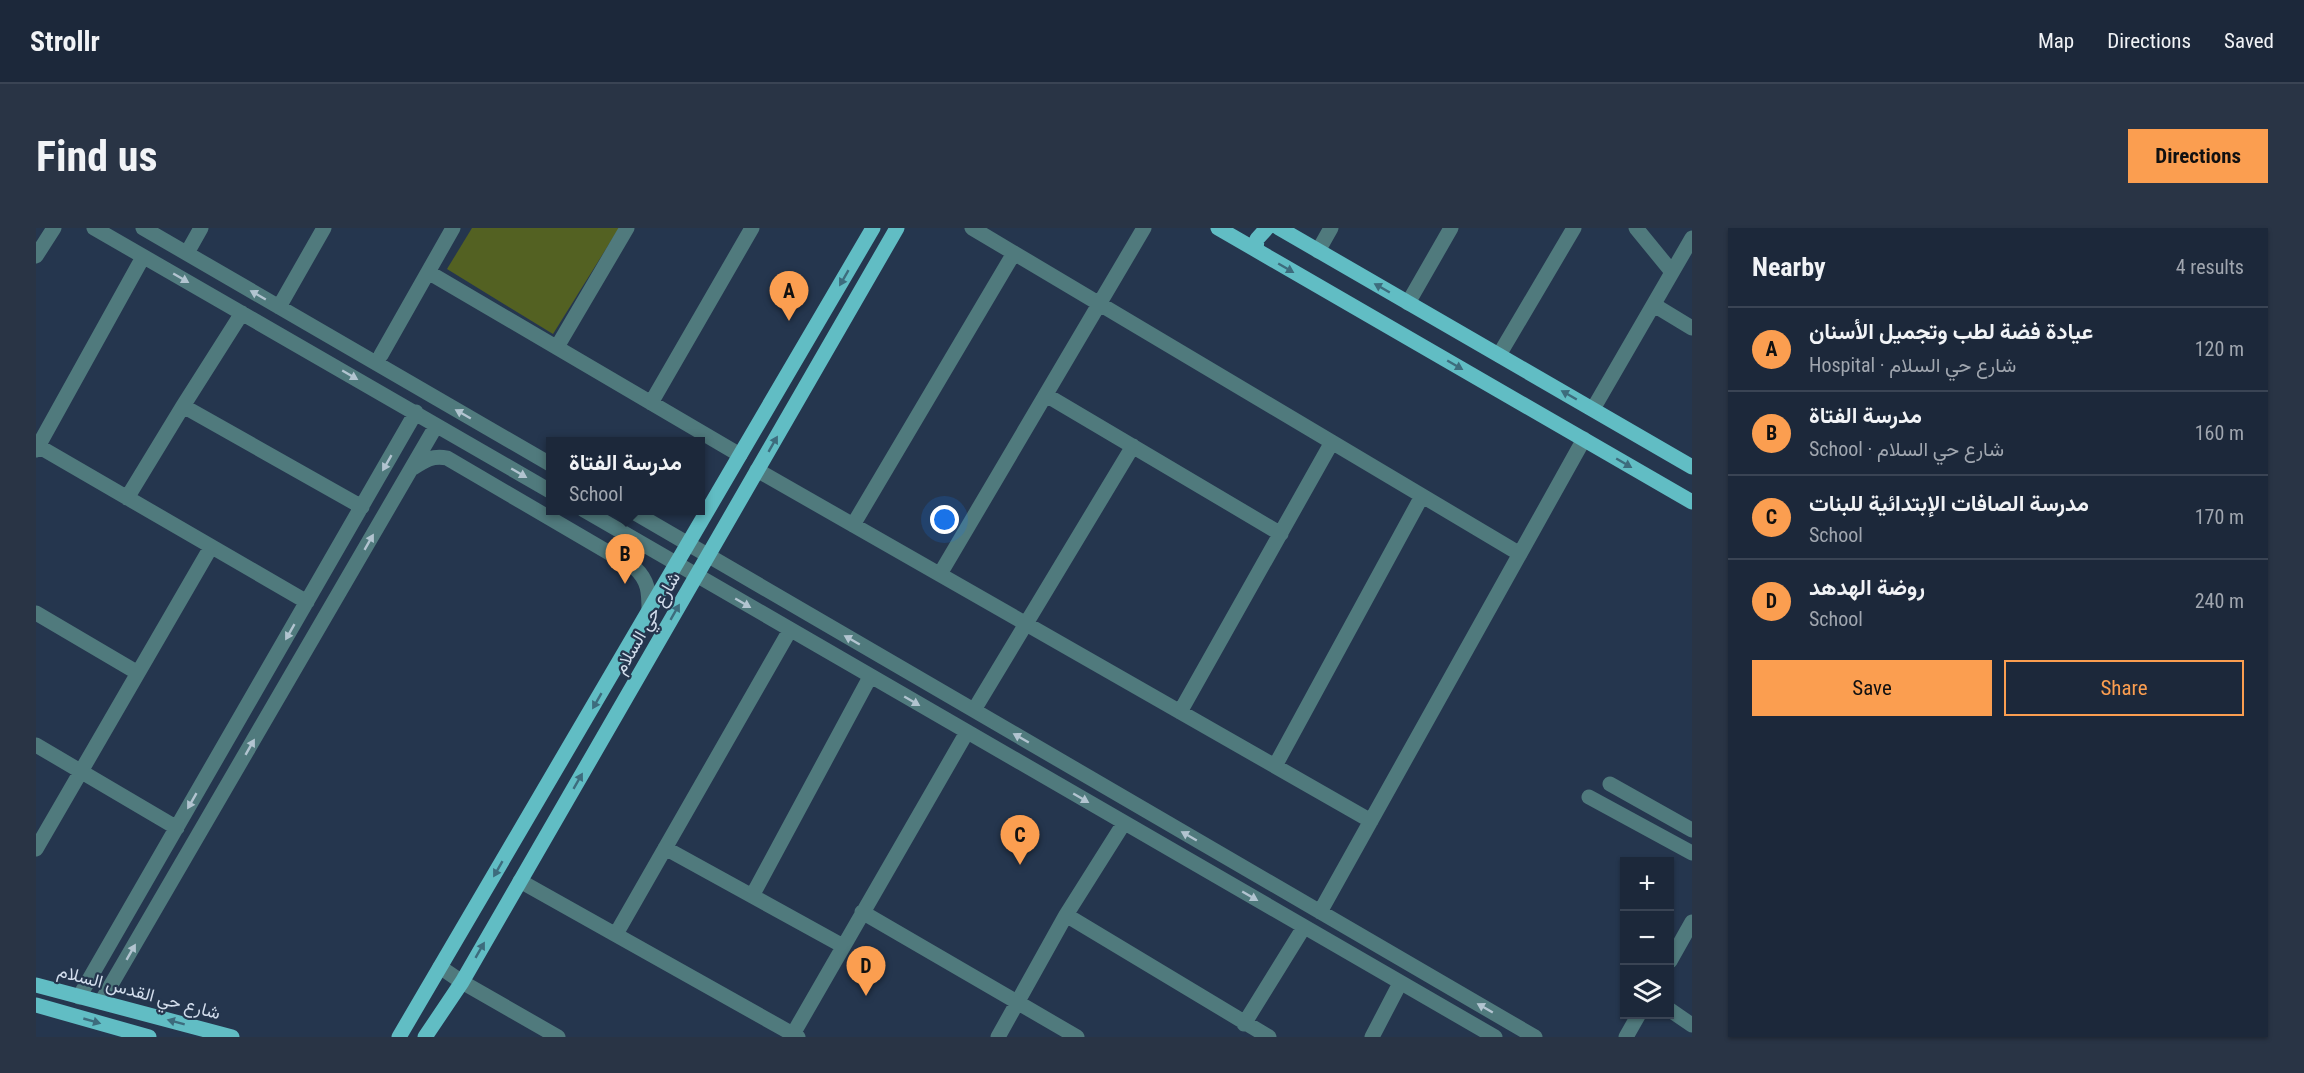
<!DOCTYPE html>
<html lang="en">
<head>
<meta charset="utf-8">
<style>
  body { margin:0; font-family:"Roboto Condensed",Vazirmatn,sans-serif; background:#293445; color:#f1f3f6 }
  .controls { position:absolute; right:18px; bottom:18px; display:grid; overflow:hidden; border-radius:0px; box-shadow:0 2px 4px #0004 }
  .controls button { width:54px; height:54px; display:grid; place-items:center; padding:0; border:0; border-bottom:2px solid #3a4454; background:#1c283a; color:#f1f3f6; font:30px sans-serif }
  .you { position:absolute; left:909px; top:292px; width:21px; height:21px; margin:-15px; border:4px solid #fff; border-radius:50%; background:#1a73e8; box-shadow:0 0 0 9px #1a73e833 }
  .badge { display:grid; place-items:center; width:39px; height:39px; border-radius:50%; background:#fb9e50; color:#111; font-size:20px; font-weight:700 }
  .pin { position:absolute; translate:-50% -50px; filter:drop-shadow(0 2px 3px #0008) }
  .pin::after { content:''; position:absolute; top:32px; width:21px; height:18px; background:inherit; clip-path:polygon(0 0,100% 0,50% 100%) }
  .popup { position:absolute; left:510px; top:209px; width:159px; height:78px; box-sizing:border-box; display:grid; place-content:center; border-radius:0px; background:#1c283a; filter:drop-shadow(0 2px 4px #0005); font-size:20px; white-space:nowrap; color:#a0a6af }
  .popup b { font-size:22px; color:#f1f3f6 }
  .popup::after { content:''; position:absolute; left:50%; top:100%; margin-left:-12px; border:12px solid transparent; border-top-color:#1c283a }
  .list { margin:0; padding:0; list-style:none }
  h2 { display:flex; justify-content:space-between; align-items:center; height:78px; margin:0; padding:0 24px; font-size:26px }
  h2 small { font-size:20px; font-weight:400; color:#a0a6af }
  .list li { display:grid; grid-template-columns:39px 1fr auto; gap:18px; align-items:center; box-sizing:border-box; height:84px; padding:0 24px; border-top:2px solid #3a4454 }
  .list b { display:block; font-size:22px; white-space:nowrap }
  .list p { margin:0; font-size:20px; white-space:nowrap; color:#a0a6af }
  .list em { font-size:20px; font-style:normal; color:#a0a6af }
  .actions { display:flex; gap:12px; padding:18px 24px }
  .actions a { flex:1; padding:14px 0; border:2px solid #fb9e50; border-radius:0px; text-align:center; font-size:21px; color:#fb9e50 }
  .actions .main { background:#fb9e50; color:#111 }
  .icon { flex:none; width:33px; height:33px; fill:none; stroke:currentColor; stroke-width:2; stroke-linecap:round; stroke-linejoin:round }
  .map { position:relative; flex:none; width:1656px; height:809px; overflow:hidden; border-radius:0px }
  header { display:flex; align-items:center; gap:36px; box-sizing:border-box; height:84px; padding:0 30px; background:#1c283a; border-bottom:2px solid #3a4454 }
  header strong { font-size:28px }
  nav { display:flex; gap:33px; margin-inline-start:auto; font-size:21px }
  .intro { display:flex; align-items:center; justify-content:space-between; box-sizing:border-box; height:144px; padding:0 36px }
  h1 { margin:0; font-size:42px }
  .button { padding:15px 27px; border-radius:0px; background:#fb9e50; color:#111; font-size:21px; font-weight:700 }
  main { display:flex; gap:36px; padding:0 36px }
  aside { flex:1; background:#1c283a; border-radius:0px; box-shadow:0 2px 4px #0004 }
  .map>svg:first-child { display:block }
  .green { fill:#536122 }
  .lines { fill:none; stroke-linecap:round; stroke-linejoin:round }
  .minor { stroke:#507a7d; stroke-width:15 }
  .major { stroke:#61bdc4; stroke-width:15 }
  .oneway { fill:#3d6c7d }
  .oneway2 { fill:#b2c4d0 }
  .labels { text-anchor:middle; stroke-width:4.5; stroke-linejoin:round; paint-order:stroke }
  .street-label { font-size:18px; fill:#d2ddec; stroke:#25364e }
</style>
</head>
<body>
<header>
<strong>Strollr</strong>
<nav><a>Map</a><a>Directions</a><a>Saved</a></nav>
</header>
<div class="intro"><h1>Find us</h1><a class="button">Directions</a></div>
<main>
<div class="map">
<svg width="1656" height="809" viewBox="0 0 1656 809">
  <rect width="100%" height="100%" fill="#25364e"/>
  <!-- green -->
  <path class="green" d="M436,0h147l-66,106 -106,-65z"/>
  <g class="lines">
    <!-- minor -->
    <path class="minor" d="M58,0l456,263
      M107,0l407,236
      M936,0l548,326
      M1600,0l36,44
      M1282,23l13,-23
      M151,25l14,-25
      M0,28l18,-28
      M392,44l312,183
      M1372,75l43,-75
      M1618,77l38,23
      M243,79l45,-79
      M521,119l70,-119
      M345,127l72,-127
      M1463,127l75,-127
      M1010,167l235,139
      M615,175l101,-175
      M147,178l179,101
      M1557,181l99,-171
      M2,218l269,156
      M0,222l107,-193
      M377,240c12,-8 20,-13 34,-10l188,110c14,13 14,25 14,43
      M721,242l614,351
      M91,270l56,-92 59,-93
      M548,282l911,527
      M594,282l905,527
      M817,297l161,-272
      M904,346l204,-346
      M0,385l102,60
      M938,482l159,-264
      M1144,484l152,-270
      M0,517l141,83
      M1239,538l147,-270
      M1574,556l82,46
      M1553,569l103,56
      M629,620l178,98
      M0,621l175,-302
      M484,653l278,156
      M716,668l118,-219
      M826,684l215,125
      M1284,684l264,-473
      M1030,687l203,122
      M580,706l174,-304
      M1634,733l22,-39
      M404,739l22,15 96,55
      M43,769l337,-585
      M65,774l335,-576
      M1634,782l22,15
      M1208,796l60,-97
      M757,806l174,-302
      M962,809l68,-122 58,-92
      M1336,809l25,-48
      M1590,809l13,-23"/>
    <!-- major -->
    <path class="major" d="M1182,0l474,274
      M1243,0l413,239
      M1220,22l1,-11 10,-11
      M0,757l196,52
      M0,777l113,32
      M363,809l474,-809
      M389,809l37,-55 435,-754"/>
  </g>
  <!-- one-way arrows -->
  <defs><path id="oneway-solid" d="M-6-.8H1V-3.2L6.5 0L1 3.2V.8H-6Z" transform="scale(1.5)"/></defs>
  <g class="oneway">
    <use href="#oneway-solid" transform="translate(1250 40) rotate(30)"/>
    <use href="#oneway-solid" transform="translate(808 50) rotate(120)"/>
    <use href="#oneway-solid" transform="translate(1346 60) rotate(-150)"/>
    <use href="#oneway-solid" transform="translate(1419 137) rotate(30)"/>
    <use href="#oneway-solid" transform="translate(1533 167) rotate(-150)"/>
    <use href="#oneway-solid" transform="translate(737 216) rotate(-60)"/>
    <use href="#oneway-solid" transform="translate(1588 235) rotate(30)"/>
    <use href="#oneway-solid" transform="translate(639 384) rotate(-60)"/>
    <use href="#oneway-solid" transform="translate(561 473) rotate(120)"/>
    <use href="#oneway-solid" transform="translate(542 553) rotate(-60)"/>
    <use href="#oneway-solid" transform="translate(462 641) rotate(120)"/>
    <use href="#oneway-solid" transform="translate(444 722) rotate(-60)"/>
    <use href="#oneway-solid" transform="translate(56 793) rotate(16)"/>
    <use href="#oneway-solid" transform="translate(140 794) rotate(-165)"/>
  </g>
  <g class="oneway2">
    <use href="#oneway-solid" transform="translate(145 50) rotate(30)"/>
    <use href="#oneway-solid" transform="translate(222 67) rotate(-150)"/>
    <use href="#oneway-solid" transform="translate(314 147) rotate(30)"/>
    <use href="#oneway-solid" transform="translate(427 186) rotate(-150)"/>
    <use href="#oneway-solid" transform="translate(351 235) rotate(120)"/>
    <use href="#oneway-solid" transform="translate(483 245) rotate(30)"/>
    <use href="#oneway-solid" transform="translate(333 314) rotate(-60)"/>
    <use href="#oneway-solid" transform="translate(707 375) rotate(30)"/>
    <use href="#oneway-solid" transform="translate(254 404) rotate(120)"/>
    <use href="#oneway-solid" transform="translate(816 412) rotate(-150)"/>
    <use href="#oneway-solid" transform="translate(876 473) rotate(30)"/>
    <use href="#oneway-solid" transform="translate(985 510) rotate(-150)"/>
    <use href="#oneway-solid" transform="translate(214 519) rotate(-60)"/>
    <use href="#oneway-solid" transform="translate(1045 570) rotate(30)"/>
    <use href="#oneway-solid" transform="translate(156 573) rotate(120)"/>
    <use href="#oneway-solid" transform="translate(1153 608) rotate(-150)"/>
    <use href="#oneway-solid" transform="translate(1214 668) rotate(30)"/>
    <use href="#oneway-solid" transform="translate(95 724) rotate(-60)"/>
    <use href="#oneway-solid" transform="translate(1449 780) rotate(-150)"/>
  </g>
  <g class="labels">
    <!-- street labels -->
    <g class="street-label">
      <text transform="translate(611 395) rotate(-60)" y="6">شارع حي السلام</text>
      <text transform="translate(103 764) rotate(15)" y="6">شارع حي القدس السلام</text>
    </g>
  </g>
</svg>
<div class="controls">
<button>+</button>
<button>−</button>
<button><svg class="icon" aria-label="layers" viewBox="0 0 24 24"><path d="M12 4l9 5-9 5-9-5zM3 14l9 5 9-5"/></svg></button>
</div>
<div class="you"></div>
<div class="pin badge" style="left:753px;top:93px">A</div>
<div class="pin badge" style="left:589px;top:356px">B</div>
<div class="popup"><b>مدرسة الفتاة</b>School</div>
<div class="pin badge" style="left:984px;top:637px">C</div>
<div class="pin badge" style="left:830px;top:768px">D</div>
</div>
<aside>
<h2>Nearby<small>4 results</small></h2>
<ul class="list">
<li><span class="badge">A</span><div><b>عيادة فضة لطب وتجميل الأسنان</b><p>Hospital · شارع حي السلام</p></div><em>120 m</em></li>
<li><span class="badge">B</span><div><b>مدرسة الفتاة</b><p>School · شارع حي السلام</p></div><em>160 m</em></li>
<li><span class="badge">C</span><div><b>مدرسة الصافات الإبتدائية للبنات</b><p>School</p></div><em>170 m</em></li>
<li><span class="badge">D</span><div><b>روضة الهدهد</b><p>School</p></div><em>240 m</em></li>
</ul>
<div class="actions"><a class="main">Save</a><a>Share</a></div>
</aside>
</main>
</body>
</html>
